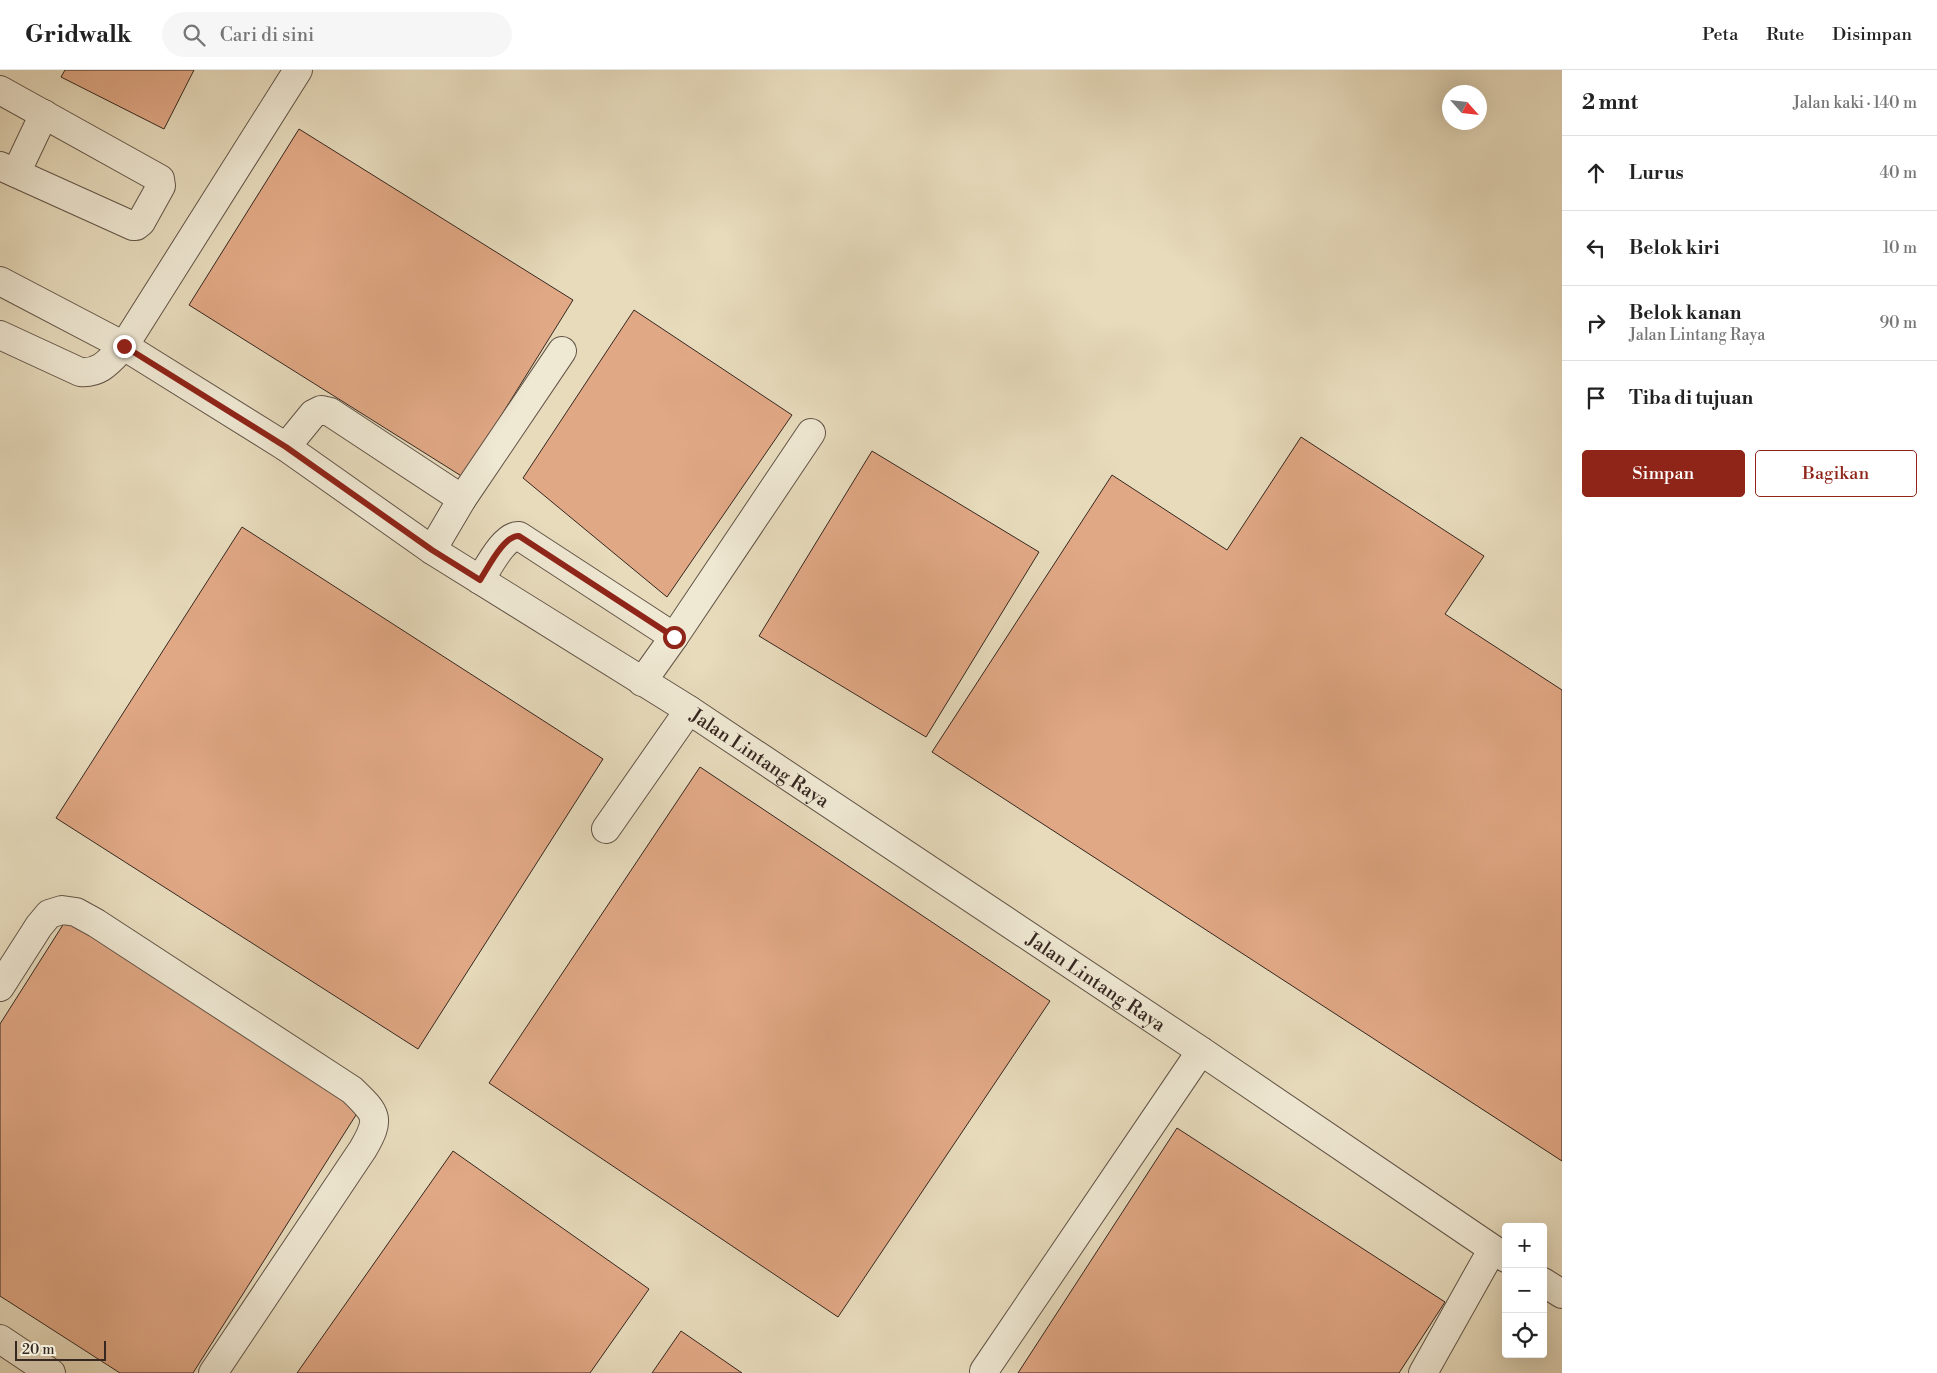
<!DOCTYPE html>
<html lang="id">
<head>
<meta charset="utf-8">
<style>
  body { margin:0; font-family:"Libre Bodoni",serif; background:#f6f6f6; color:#222 }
  .controls { position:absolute; right:15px; bottom:15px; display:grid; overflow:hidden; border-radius:5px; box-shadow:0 5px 20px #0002 }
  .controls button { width:45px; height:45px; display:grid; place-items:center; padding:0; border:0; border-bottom:1px solid #e0e0e0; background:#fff; color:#222; font:25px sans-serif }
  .compass { position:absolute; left:1442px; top:15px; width:45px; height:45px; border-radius:50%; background:#fff; box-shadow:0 5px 20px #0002; rotate:117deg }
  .scale { position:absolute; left:15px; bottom:12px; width:91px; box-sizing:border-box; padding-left:5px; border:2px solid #362720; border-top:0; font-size:14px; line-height:18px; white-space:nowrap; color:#362720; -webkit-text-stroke:4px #efe8d3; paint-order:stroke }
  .stop { position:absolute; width:15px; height:15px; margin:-11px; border:4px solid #8f2418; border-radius:50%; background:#fff }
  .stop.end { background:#8f2418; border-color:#fff; box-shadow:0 1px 5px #0008 }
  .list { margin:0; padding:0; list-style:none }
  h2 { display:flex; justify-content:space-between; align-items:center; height:65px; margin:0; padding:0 20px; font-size:21px }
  h2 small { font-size:16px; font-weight:400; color:#767676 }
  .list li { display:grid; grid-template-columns:32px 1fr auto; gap:15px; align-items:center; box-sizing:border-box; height:75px; padding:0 20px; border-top:1px solid #e0e0e0 }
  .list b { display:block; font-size:19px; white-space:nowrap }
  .list p { margin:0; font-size:16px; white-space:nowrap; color:#767676 }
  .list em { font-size:16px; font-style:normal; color:#767676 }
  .actions { display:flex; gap:10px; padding:15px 20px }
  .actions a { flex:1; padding:11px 0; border:1px solid #8f2418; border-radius:5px; text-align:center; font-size:18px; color:#8f2418 }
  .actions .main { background:#8f2418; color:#fff }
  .icon { flex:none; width:28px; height:28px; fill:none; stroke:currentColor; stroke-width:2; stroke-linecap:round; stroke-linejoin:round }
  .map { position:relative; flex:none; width:1562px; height:1303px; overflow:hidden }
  header { display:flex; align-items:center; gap:30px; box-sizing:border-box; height:70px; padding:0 25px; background:#fff; border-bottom:1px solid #e0e0e0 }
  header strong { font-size:24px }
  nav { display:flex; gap:28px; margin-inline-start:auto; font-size:18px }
  .search { width:350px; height:45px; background:#f6f6f6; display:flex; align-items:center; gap:12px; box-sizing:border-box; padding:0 18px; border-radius:28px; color:#767676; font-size:19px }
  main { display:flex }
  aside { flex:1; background:#fff }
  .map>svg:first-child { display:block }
  .building { fill:#e1a885; stroke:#362720 }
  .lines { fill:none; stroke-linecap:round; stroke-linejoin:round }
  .minor-casing { stroke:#625447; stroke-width:30 }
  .minor { stroke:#efe8d3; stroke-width:28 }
  .route { stroke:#8f2418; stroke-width:6 }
  .labels { text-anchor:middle; stroke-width:4; stroke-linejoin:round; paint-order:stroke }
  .street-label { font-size:19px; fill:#362720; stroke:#efe8d3 }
</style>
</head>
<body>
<header>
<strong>Gridwalk</strong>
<div class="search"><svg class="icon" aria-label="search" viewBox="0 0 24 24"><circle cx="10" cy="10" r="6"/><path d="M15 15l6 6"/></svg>Cari di sini</div>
<nav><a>Peta</a><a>Rute</a><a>Disimpan</a></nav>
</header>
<main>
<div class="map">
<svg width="1562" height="1303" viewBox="0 0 1562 1303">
  <rect width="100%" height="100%" fill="#e7dbbc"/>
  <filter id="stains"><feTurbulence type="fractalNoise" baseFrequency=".004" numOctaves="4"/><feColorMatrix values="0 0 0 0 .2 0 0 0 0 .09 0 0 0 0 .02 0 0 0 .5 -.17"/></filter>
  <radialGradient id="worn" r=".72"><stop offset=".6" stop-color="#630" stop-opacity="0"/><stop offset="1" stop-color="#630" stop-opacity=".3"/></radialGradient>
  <!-- building -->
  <path class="building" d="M65,0h129l-30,59 -103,-52z
    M299,59l274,171 -110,177 -274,-172z
    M634,240l158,105 -125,182 -144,-119z
    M1301,367l183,119 -39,58 117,76v471l-630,-409 180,-277 115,75z
    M872,381l167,101 -113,185 -167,-101z
    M242,457l361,232 -185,290 -362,-231z
    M700,697l350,234 -212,316 -349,-234z
    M66,850l295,187 -168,266h-73l-120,-77v-272z
    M1177,1058l268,174 -46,71h-381z
    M453,1081l196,138 -59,84h-293z
    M681,1261l61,42h-90z"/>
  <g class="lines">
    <defs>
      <g id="minor">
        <path d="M0,20l160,89 1,7 -20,36 -5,4h-3l-133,-60"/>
        <path d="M16,103l28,-59"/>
        <path id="s1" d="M0,211l124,65 162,101 146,103 257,160 512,341 305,207"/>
        <path d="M0,265l80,37c21,2 30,-12 44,-26l174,-276"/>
        <path d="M286,377l27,-33 8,-4 9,2 132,87 100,-148"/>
        <path d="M432,480l30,-51"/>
        <path d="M480,510c8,-12 24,-45 39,-44l155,101 137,-204"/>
        <path d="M642,612l32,-45"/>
        <path d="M606,759l83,-119"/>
        <path d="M0,917l39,-61 10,-12 13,-4 14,2 20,11 256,167c25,24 29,28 11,59l-150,224"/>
        <path d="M1543,1212l19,12"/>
        <path d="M0,1269l51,34"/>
        <path d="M984,1301l217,-320"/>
        <path d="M1423,1303l69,-123"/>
      </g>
    </defs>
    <!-- minor casing -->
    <use href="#minor" class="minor-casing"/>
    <!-- minor -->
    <use href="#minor" class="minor"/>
  </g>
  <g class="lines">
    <!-- route -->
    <path class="route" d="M124,276l162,101 146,103 48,30c8,-12 24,-45 39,-44l155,101"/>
  </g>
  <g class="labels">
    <!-- street labels -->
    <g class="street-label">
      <text dy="7" stroke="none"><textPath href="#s1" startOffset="898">Jalan Lintang Raya</textPath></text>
      <text dy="7" stroke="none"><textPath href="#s1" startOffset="1302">Jalan Lintang Raya</textPath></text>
    </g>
  </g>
  <rect width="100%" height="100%" filter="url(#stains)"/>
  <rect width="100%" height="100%" fill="url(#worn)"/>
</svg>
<div class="controls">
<button>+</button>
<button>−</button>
<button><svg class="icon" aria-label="locate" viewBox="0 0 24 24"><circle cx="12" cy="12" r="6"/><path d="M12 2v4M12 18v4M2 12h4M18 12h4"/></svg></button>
</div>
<svg class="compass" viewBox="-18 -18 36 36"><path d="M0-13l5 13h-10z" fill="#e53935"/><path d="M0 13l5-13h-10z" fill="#767676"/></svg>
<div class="scale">20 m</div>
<div class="stop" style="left:674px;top:567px"></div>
<div class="stop end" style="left:124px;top:276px"></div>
</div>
<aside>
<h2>2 mnt<small>Jalan kaki · 140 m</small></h2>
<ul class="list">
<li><svg class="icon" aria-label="ahead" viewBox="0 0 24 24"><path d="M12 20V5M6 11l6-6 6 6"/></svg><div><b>Lurus</b></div><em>40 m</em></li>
<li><svg class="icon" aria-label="left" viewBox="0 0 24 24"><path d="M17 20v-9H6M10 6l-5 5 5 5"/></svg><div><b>Belok kiri</b></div><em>10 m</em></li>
<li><svg class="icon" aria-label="right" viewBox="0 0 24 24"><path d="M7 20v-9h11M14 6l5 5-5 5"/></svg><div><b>Belok kanan</b><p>Jalan Lintang Raya</p></div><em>90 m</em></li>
<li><svg class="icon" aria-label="arrive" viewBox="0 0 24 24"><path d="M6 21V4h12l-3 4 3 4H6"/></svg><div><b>Tiba di tujuan</b></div></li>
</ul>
<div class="actions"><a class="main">Simpan</a><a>Bagikan</a></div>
</aside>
</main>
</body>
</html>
